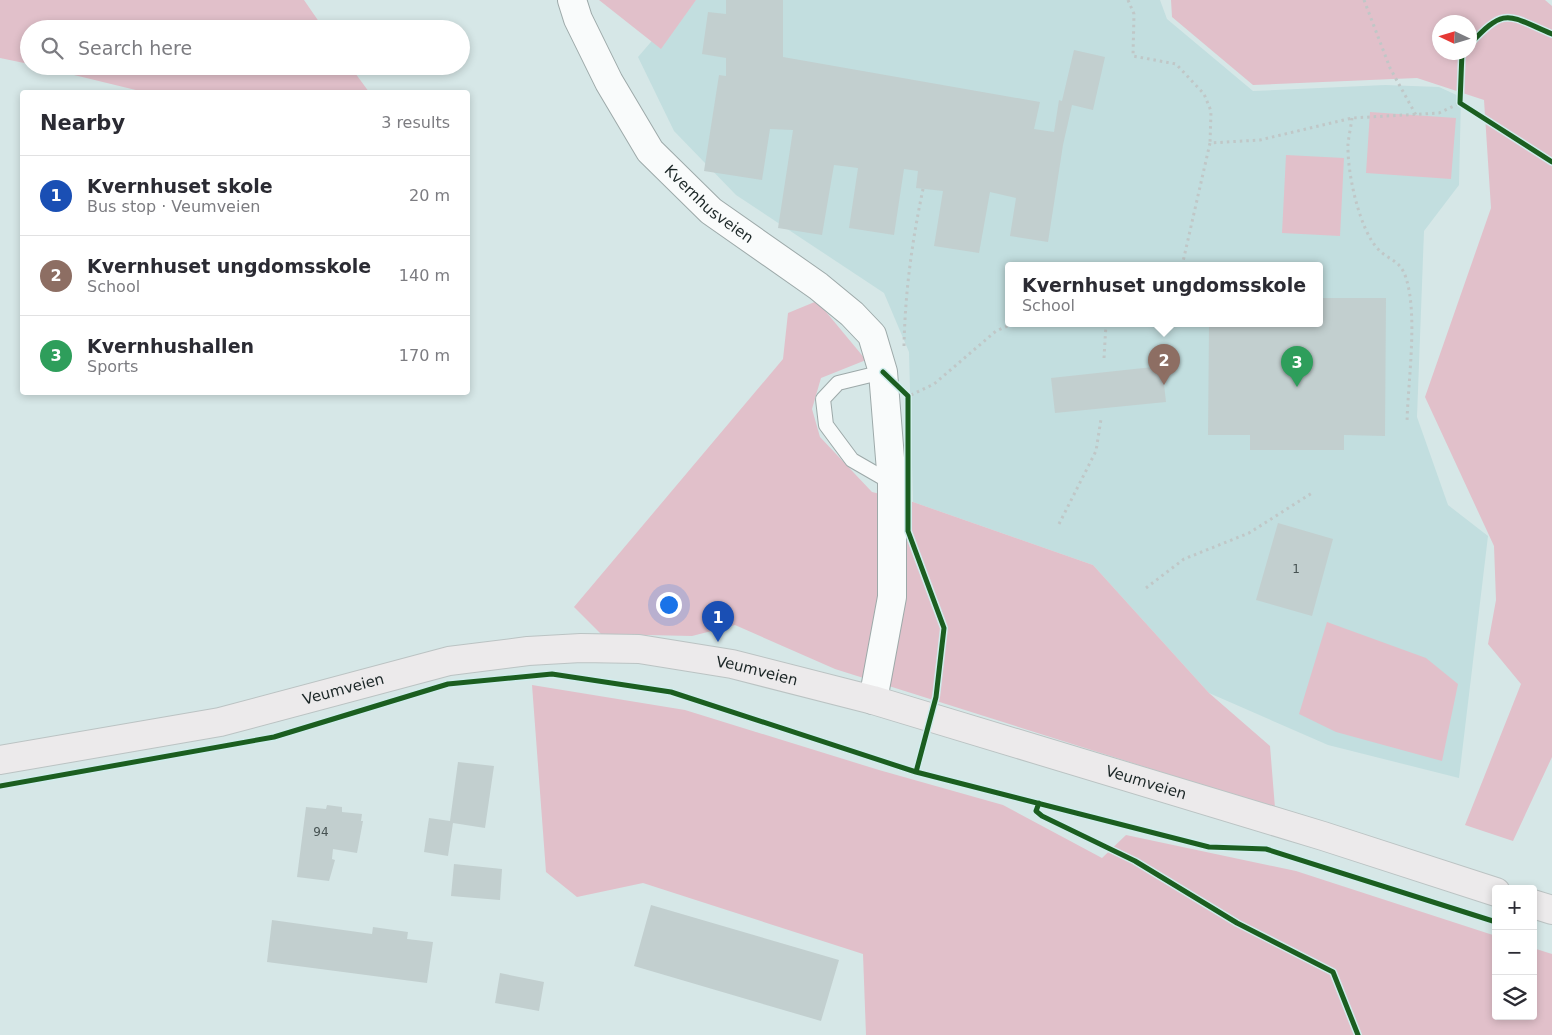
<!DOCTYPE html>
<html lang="en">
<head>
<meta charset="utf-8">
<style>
  body { margin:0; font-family:"DejaVu Sans",sans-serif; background:#f7f7f7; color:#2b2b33 }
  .controls { position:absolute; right:15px; bottom:15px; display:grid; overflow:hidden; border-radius:5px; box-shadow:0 2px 8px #0003 }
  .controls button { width:45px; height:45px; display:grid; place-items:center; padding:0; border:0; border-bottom:1px solid #e1e1e2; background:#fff; color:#2b2b33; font:25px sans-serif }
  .compass { position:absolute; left:1432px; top:15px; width:45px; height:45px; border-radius:50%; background:#fff; box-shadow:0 2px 8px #0003; rotate:274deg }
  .you { position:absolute; left:668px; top:604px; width:18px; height:18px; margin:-12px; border:4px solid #fff; border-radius:50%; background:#1a73e8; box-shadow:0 0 0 8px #1a73e833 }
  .badge { display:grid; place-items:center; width:32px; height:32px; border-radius:50%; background:#0f766e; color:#fff; font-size:16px; font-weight:700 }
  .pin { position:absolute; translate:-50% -41px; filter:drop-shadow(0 1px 2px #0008) }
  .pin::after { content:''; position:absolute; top:26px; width:18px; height:15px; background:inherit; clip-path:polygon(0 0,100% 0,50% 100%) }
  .popup { position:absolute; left:1005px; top:262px; width:318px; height:65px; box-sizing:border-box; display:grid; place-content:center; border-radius:5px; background:#fff; filter:drop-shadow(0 1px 4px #0005); font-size:16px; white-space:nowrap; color:#7c7c81 }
  .popup b { font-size:19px; color:#2b2b33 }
  .popup::after { content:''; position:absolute; left:50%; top:100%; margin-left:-10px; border:10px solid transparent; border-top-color:#fff }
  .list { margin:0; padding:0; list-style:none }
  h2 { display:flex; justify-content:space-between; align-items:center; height:65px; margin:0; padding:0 20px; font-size:21px }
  h2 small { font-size:16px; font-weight:400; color:#7c7c81 }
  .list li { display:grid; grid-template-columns:32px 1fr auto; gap:15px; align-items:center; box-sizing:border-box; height:80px; padding:0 20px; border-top:1px solid #e1e1e2 }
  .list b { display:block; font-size:19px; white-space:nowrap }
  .list p { margin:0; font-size:16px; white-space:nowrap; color:#7c7c81 }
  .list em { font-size:16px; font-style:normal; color:#7c7c81 }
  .icon { flex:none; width:28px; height:28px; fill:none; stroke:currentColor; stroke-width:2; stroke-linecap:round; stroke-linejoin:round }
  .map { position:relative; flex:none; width:1552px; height:1035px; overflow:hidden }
  .search { position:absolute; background:#fff; box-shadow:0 2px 8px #0003; left:20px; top:20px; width:450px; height:55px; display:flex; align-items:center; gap:12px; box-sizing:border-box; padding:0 18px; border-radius:28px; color:#7c7c81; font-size:19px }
  .panel { position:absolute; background:#fff; box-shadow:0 2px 8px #0003; left:20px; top:90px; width:450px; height:305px; border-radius:5px }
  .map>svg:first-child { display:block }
  .built { fill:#c2dedf; fill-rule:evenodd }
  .green { fill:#e1c0ca; fill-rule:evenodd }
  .building { fill:#c2cfcf }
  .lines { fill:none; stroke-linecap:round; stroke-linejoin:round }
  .service-casing { stroke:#9da9a9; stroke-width:16 }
  .minor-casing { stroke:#9da9a9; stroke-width:30 }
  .primary-casing { stroke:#bbc3c3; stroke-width:30 }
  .path { stroke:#c0c7c7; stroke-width:3; stroke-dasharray:2.5 4; stroke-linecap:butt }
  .service { stroke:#f9fbfb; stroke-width:14 }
  .minor { stroke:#f9fbfb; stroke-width:28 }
  .primary { stroke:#eceaeb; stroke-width:28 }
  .cycleway-casing { stroke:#d0eded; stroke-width:8 }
  .cycleway { stroke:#1b5e20; stroke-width:5 }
  .labels { text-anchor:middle; stroke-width:4; stroke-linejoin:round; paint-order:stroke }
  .number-label { font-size:12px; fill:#465252 }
  .street-label { font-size:15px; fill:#1b2626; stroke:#d0eded }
</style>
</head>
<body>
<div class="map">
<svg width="1552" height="1035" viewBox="0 0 1552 1035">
  <rect width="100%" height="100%" fill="#d6e7e7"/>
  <!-- built -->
  <path class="built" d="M696,0h464l7,19 86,72 132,-6 54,2 22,10 -2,88 -35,46 -7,186 31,88 40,31 -29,242 -131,-33 -119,-52 -116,-128 -180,-63 -4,-150 -25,-59 -148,-98 -62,-64 -36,-74 37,-43zM1009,266h310v58h-310z"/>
  <!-- green -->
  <path class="green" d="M0,0h304l20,29h-295v35l-29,-6z
    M599,0h97l-35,49z
    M1171,0h374l7,6v751l-39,84 -48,-16 56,-141 -33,-40 8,-44 -2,-54 -69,-149 66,-189 -7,-108 -67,-22 -164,7 -81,-68zM1470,22v30h-30v-30z
    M37,66h313l19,26h-225z
    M1370,112l86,6 -5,61 -85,-6z
    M1286,155l58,3 -4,78 -58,-3z
    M817,301l49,59 -45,18 -9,31 8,28 52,55 41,10 180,63 116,128 61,53 5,62 -440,-139 -100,-44 -43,11 -91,-2 -27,-27 209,-248 5,-46z
    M1327,622l99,36 32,26 -16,77 -106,-29 -37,-18z
    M532,685l153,25 194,60 124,35 99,53 24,-23 170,36 200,65v80h37v-68l19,6v81h-686l-3,-81 -220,-71 -66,14 -31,-25z"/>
  <!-- building -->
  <path class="building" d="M726,0h57v57l257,45 -6,27 20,3 5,-32 3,1 12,-51 31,7 -12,53 -21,-5 -9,40 -15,97 -38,-6 6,-38 -26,-6 -11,61 -45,-7 9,-55 -27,-3 2,-17 -14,-2 -10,66 -45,-7 9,-60 -24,-3 -12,70 -44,-7 15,-98 -23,-1 -8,51 -58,-9 15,-96 7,1v-18l-24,-4 6,-42 18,2z
    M1319,298h67l-1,138 -41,-1v15h-94v-15h-42l1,-111h110z
    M1162,366l4,36 -111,11 -4,-35z
    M1278,523l55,16 -21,77 -56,-16z
    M458,762l36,4 -9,62 -32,-5 -5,33 -24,-4 5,-34 21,3z
    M327,805l15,2v5l20,2 -1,7h2l-6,32 -24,-4 -1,10 3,1 -6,21 -32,-4 9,-70 20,2z
    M454,864l48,5 -2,31 -49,-4z
    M651,905l188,55 -18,61 -187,-55z
    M272,920l100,14 1,-7 35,5 -1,7 26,3 -6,41 -160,-21z
    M500,973l44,9 -5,29 -44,-8z"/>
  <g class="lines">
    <defs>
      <path id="service" d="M883,372l-45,11 -15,16 3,26 26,35 40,23"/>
      <g id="minor">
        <path id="s1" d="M572,0l6,19 31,63 41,69 61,60 107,75 34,28 20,21 11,37 9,111v114l-19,103"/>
      </g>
      <g id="primary">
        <path id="s2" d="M0,760l220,-38 229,-61 79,-10 53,-3 58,1 93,15 141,36 450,136 173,56"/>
        <path d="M1533,904l19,6"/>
      </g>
    </defs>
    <!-- service casing -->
    <use href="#service" class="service-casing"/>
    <!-- minor casing -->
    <use href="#minor" class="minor-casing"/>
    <!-- primary casing -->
    <use href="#primary" class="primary-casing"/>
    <!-- path -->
    <path class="path" d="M1128,0l6,14 -1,42 43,8 28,30 7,17 -1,32
      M1364,0l26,68 26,47
      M1352,118c-1,8 -3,17 -4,26 -1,28 11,85 30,105 11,12 22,10 28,29 12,37 2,103 1,144
      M1182,266l28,-123 50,-3 92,-22 87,-5 21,-10
      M904,346c1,-53 8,-105 19,-157
      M1104,358l2,-34
      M911,395l23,-11 62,-53 16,-7
      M1059,524l37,-73 5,-32
      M1146,588l38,-29 65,-26 63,-40"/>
    <!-- service -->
    <use href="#service" class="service"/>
    <!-- minor -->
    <use href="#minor" class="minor"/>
    <!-- primary -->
    <use href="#primary" class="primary"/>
    <defs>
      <path id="cycleway" d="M1470,44c36,-38 37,-29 82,-10
        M1462,52l-2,51 92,59
        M883,372l25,24v135l36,97 -8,69 -20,75
        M0,786l274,-49 174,-53 104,-10 119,18 245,80 293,75 57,2 230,73
        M1039,803l-3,8 6,5 93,45 102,62 96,49 25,63"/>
    </defs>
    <!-- cycleway casing -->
    <use href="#cycleway" class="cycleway-casing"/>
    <!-- cycleway -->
    <use href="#cycleway" class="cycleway"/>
  </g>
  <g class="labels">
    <!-- number labels -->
    <g class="number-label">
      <text x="1296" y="573">1</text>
      <text x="321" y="836">94</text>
    </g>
    <!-- street labels -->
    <g class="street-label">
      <text dy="5" stroke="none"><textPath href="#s1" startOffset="250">Kvernhusveien</textPath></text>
      <text dy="5" stroke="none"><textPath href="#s2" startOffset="771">Veumveien</textPath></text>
      <text dy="5" stroke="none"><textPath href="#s2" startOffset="351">Veumveien</textPath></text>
      <text dy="5" stroke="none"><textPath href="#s2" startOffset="1176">Veumveien</textPath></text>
    </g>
  </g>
</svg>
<div class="controls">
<button>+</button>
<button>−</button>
<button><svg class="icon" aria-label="layers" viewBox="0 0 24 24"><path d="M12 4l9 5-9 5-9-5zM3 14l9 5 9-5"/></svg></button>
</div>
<svg class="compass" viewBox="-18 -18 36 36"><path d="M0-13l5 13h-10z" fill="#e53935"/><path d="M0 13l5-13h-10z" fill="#7c7c81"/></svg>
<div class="you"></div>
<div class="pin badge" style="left:718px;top:642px;background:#1a4fb4">1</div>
<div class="pin badge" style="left:1164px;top:385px;background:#8d6e63">2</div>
<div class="popup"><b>Kvernhuset ungdomsskole</b>School</div>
<div class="pin badge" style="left:1297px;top:387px;background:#2e9e5b">3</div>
<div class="search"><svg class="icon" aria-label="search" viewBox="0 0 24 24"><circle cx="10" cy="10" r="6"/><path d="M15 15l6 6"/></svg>Search here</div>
<section class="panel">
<h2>Nearby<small>3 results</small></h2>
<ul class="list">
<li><span class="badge" style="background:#1a4fb4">1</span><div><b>Kvernhuset skole</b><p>Bus stop · Veumveien</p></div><em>20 m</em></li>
<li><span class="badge" style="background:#8d6e63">2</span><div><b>Kvernhuset ungdomsskole</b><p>School</p></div><em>140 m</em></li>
<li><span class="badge" style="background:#2e9e5b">3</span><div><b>Kvernhushallen</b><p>Sports</p></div><em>170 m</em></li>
</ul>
</section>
</div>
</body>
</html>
